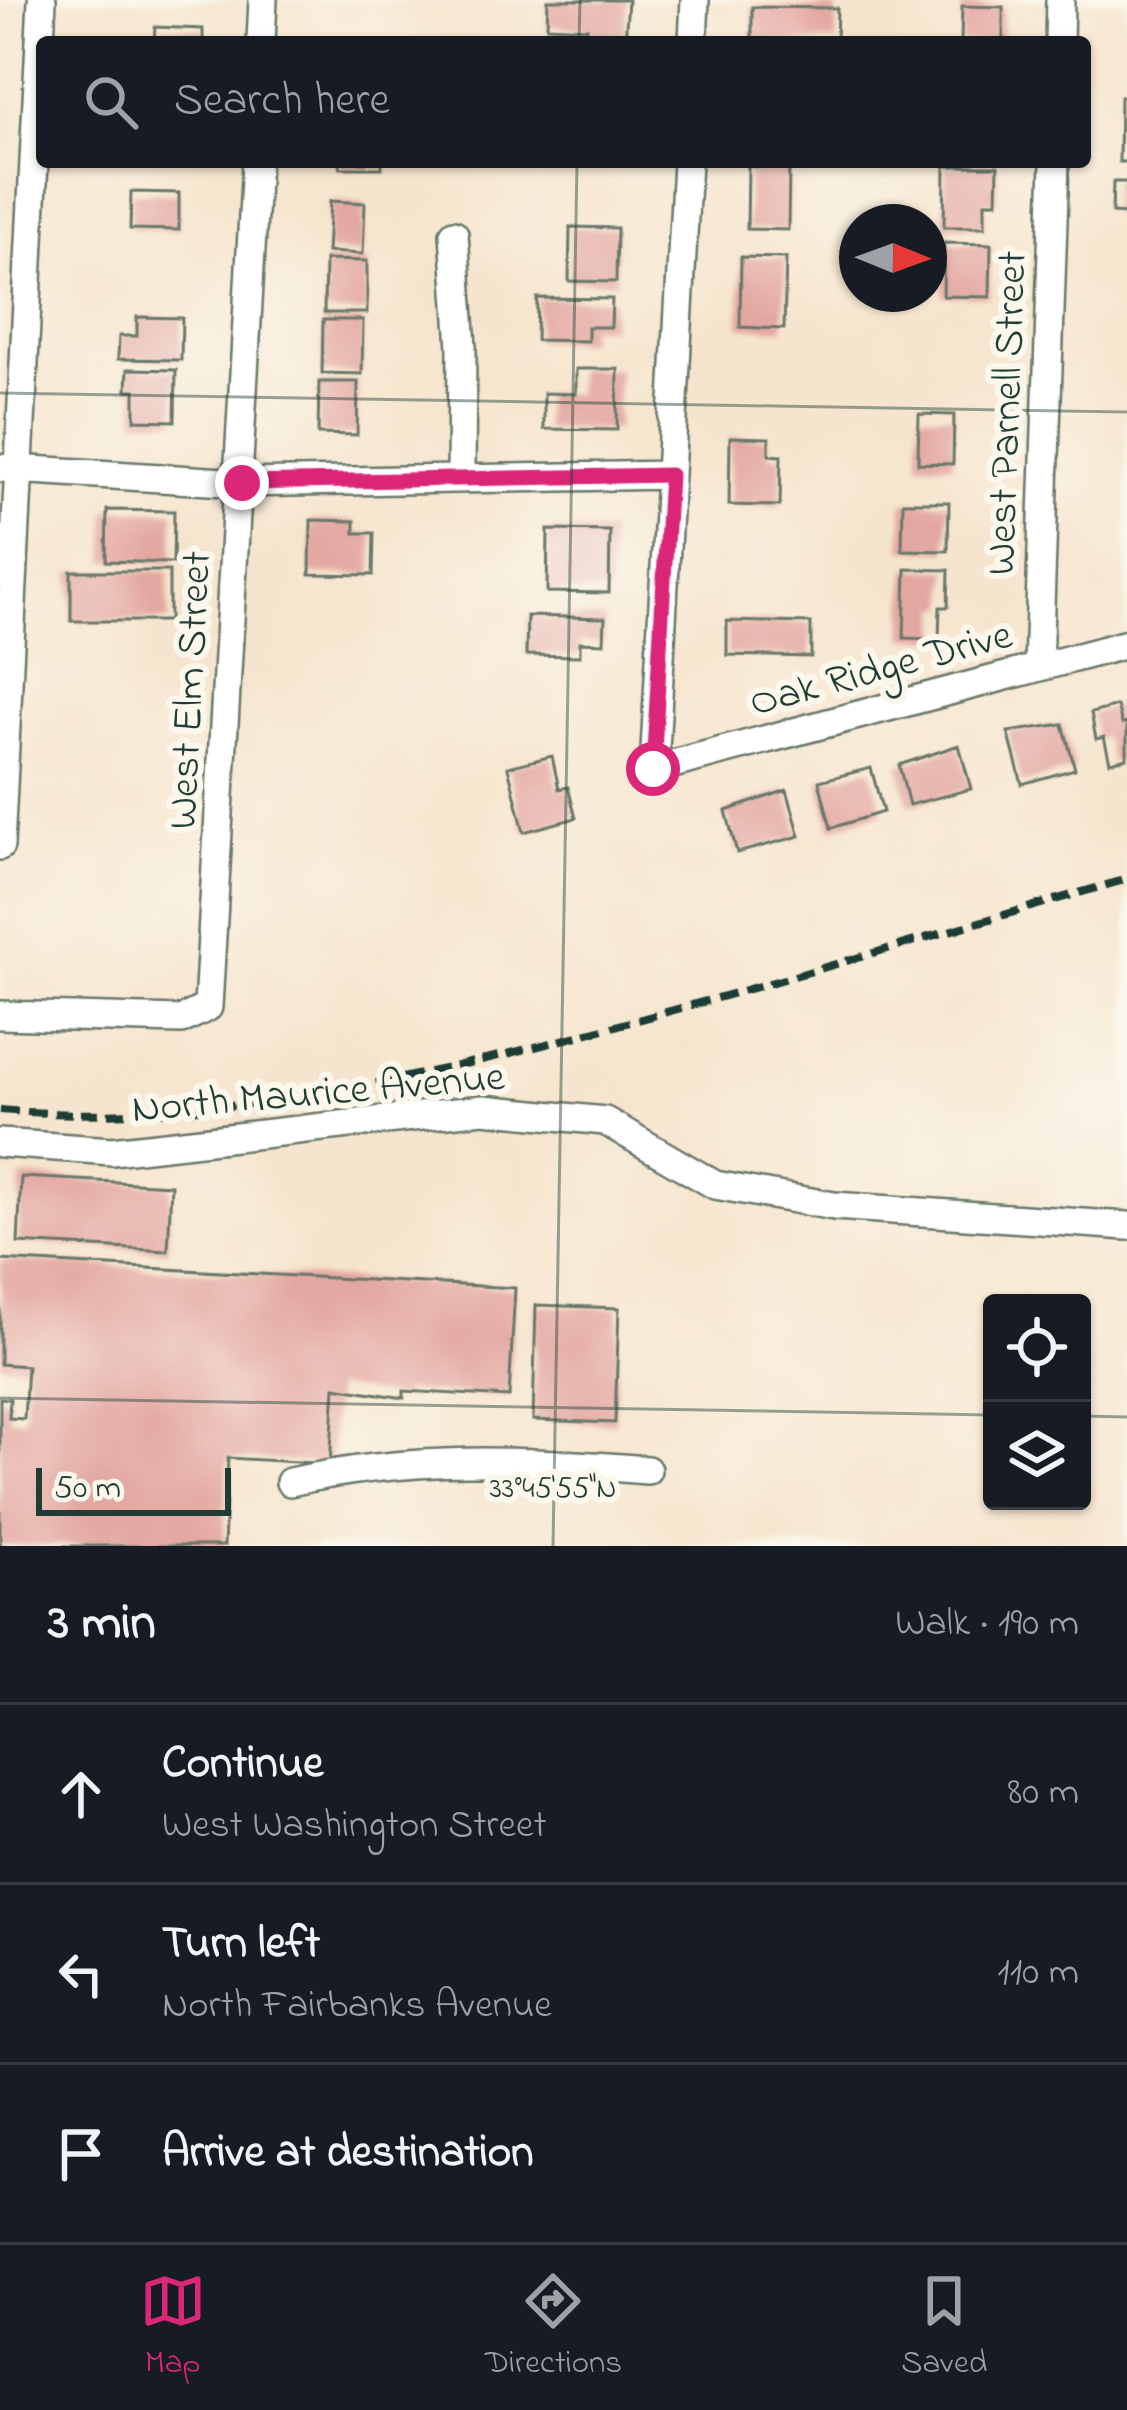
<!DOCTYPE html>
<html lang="en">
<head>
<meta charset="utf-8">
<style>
  body { margin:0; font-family:"Indie Flower",sans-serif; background:#20242c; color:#f1f3f6 }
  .controls { position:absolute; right:36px; bottom:36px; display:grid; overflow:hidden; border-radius:12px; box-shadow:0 3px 9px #0004 }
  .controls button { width:108px; height:108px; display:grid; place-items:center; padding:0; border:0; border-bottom:3px solid #363941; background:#171b24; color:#f1f3f6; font:60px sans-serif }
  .compass { position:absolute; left:839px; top:204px; width:108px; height:108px; border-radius:50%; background:#171b24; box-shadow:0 3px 9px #0004; rotate:91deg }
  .scale { position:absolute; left:36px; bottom:30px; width:195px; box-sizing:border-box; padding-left:12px; border:6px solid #1f3d34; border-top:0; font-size:33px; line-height:42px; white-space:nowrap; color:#1f3d34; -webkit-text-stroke:9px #fbf7ec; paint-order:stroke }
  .stop { position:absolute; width:36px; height:36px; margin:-27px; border:9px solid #db2777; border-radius:50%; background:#fff }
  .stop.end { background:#db2777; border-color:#fff; box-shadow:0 3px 12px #0008 }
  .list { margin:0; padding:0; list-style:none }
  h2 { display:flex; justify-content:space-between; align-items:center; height:156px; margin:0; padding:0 48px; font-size:51px }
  h2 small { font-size:39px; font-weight:400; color:#9ea1a6 }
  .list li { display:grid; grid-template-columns:78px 1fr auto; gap:36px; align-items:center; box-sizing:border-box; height:180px; padding:0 48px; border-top:3px solid #363941 }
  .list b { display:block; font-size:45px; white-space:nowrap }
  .list p { margin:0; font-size:39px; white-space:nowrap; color:#9ea1a6 }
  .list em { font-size:39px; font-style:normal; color:#9ea1a6 }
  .icon { flex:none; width:66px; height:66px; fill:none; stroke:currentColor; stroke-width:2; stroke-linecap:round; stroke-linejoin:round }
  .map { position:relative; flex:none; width:1127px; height:1546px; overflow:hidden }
  .search { position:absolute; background:#171b24; box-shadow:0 3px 9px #0004; left:36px; right:36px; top:36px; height:132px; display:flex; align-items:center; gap:30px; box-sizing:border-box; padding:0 42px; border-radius:12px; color:#9ea1a6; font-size:45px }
  .sheet { height:696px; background:#171b24 }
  nav { display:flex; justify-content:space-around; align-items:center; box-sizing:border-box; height:168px; border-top:3px solid #363941; background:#171b24; font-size:33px; color:#9ea1a6 }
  nav a { display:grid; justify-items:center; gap:6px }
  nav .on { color:#db2777 }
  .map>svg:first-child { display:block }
  .building { fill:#e3a7a1 }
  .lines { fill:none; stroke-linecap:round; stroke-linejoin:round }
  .minor-casing { stroke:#6a786a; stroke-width:32 }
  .minor { stroke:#fff; stroke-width:27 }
  .rail { stroke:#1f3d34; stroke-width:8; stroke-dasharray:18 9; stroke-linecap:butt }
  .route { stroke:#db2777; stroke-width:15 }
  .ticks { fill:none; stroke:#1f3d34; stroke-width:3; stroke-opacity:0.45 }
  .labels { text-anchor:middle; stroke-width:12; stroke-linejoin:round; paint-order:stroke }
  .street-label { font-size:42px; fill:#1f3d34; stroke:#fbf7ec }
  .ticks-label { font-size:30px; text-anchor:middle; fill:#1f3d34; stroke:#fbf7ec; stroke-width:12; stroke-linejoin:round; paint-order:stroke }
</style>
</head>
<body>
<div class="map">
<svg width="1127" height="1546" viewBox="0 0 1127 1546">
  <rect width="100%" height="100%" fill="#fbf7ec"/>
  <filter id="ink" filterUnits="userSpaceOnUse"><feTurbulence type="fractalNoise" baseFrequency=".00833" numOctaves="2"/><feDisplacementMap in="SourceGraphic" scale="24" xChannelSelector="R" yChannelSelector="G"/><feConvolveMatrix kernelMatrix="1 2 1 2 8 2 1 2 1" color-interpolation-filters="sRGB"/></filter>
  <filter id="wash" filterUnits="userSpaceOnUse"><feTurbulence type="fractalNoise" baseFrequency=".004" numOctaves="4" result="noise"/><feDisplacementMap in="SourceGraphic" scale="48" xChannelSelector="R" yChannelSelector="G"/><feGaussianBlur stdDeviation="2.7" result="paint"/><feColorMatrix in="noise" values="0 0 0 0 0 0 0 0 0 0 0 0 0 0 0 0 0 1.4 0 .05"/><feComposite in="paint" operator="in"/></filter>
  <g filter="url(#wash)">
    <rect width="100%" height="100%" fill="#f6e5ce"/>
    <g id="blocks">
      <!-- building -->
      <path class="building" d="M548,0h80l-3,42h-39l1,-14 -40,-2z
        M962,6l41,1v35h-42z
        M752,7l85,1 -1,34h-84z
        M155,27l48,2v13h-49z
        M1120,97h7v65h-8z
        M340,162h42v6h-42z
        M748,166l41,1 -1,63 -41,-1z
        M945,166h53l-1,36h-12v25h-41z
        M1113,182h14v32l-15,-1z
        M131,192l48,1v37l-49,-1z
        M330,201l35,2 -2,51 -36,-2z
        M570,227l47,1 -1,54 -47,-1z
        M944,243l47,1 -1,53 -47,-1z
        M741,257l45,1 -2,71 -44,-2z
        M325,260l42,1v52h-43z
        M537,298l75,1 -1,28h-23v14l-52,-1z
        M137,317l45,1 -1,42 -63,-1 1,-23h18z
        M323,320h40l-1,54 -40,-1z
        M128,369l48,1 -1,51 -40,-1v-30h-8z
        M576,369h42l-1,61 -73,-1v-36l32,1z
        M319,382h39l-1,53 -39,-1z
        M919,414l35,1 -1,49 -35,-1z
        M730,437l39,1v17l12,1 -1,50 -51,-1z
        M903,502h46l-1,49 -46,-1z
        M107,510l67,1 -1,52 -67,-2z
        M311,520l44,1v12h19l-1,42 -63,-1z
        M548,530l62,1 -1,62 -62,-1z
        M906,569l43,1 -1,37h-8l-1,32 -35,-1z
        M71,571h98v50h-98z
        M527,616l78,2 -1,25 -24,-1v14l-54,-1z
        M727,621l84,2v34l-84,-2z
        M1117,706l5,18 5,-1v35l-17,4 -6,-25 -8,2 -5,-26z
        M1063,724l12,45 -53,15 -14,-52z
        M959,745l12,44 -62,16 -10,-40z
        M552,756l7,33 9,-2 8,31 -52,14 -16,-65z
        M871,768l12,44 -52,16 -12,-47z
        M787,790l13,46 -63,17 -11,-42z
        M21,1177l150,8 -3,66 -150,-8z
        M0,1260l515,28 -6,109 -105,-6v7l-69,-11 -5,77 -102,-6 -4,88h-224v-148l10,1 -1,19 15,1 3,-53 -27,-2z
        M536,1305l83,3 -4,115 -82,-3z"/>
    </g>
  </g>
  <g filter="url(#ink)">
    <use href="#blocks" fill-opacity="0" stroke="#6a786a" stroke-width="3"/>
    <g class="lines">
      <defs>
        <path id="minor" d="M261,42l2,-42
          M693,42l2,-42
          M1059,42l1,-42
          M687,162l-33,607 473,-125
          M454,234l8,113 -1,132
          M0,468l241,15 429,-8
          M1038,667l17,-505
          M0,846l42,-846
          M0,1015l181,5 27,-13 48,-845
          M0,1143l112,8 371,-42 122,12 110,64 119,21 293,20
          M290,1482c119,-27 237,-22 357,-12"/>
      </defs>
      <!-- minor casing -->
      <use href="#minor" class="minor-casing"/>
      <!-- minor -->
      <use href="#minor" class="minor"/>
      <!-- rail -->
      <path class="rail" d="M0,1110c211,18 417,-31 619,-85 170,-46 339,-97 508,-146"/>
    </g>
  </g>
  <g class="lines" filter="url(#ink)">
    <!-- route -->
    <path class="route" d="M242,483l428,-8 -17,294"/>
  </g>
  <!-- ticks -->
  <path class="ticks" d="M579,42l1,-42M0,393l1127,19M0,1398l992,17M1082,1416l45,1M553,1546l24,-1384"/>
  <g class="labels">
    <!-- street labels -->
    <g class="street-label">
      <text transform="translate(1004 413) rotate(-88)" y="15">West Parnell Street</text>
      <text transform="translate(880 666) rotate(-15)" y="15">Oak Ridge Drive</text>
      <text transform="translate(187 690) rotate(-87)" y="15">West Elm Street</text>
      <text transform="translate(318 1090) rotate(-5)" y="15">North Maurice Avenue</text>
    </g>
  </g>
  <g class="ticks-label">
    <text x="553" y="1497">33°45'55"N</text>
  </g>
</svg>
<div class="controls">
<button><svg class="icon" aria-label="locate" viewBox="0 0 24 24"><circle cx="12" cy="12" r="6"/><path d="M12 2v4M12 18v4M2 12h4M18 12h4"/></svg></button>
<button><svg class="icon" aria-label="layers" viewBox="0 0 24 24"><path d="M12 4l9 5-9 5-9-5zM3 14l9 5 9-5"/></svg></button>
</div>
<svg class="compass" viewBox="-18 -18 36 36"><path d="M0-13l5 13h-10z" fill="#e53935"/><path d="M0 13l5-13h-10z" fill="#9ea1a6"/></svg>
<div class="scale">50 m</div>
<div class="stop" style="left:653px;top:769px"></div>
<div class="stop end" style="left:242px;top:483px"></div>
<div class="search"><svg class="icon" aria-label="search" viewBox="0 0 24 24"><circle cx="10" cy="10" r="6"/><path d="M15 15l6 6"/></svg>Search here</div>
</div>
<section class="sheet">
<h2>3 min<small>Walk · 190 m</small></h2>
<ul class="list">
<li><svg class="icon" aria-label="ahead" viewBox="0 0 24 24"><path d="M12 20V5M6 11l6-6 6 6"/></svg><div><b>Continue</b><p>West Washington Street</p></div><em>80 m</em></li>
<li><svg class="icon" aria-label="left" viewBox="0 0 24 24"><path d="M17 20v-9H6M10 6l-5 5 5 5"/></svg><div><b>Turn left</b><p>North Fairbanks Avenue</p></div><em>110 m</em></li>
<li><svg class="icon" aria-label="arrive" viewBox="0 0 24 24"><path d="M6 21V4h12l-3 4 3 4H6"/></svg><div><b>Arrive at destination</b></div></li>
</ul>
</section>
<nav>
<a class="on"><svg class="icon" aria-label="map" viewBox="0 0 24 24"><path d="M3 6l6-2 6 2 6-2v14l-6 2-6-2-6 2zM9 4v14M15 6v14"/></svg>Map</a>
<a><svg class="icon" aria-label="directions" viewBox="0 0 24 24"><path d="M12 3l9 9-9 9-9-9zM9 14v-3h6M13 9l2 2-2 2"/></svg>Directions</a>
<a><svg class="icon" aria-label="saved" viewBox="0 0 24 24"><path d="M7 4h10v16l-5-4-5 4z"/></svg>Saved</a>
</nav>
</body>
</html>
